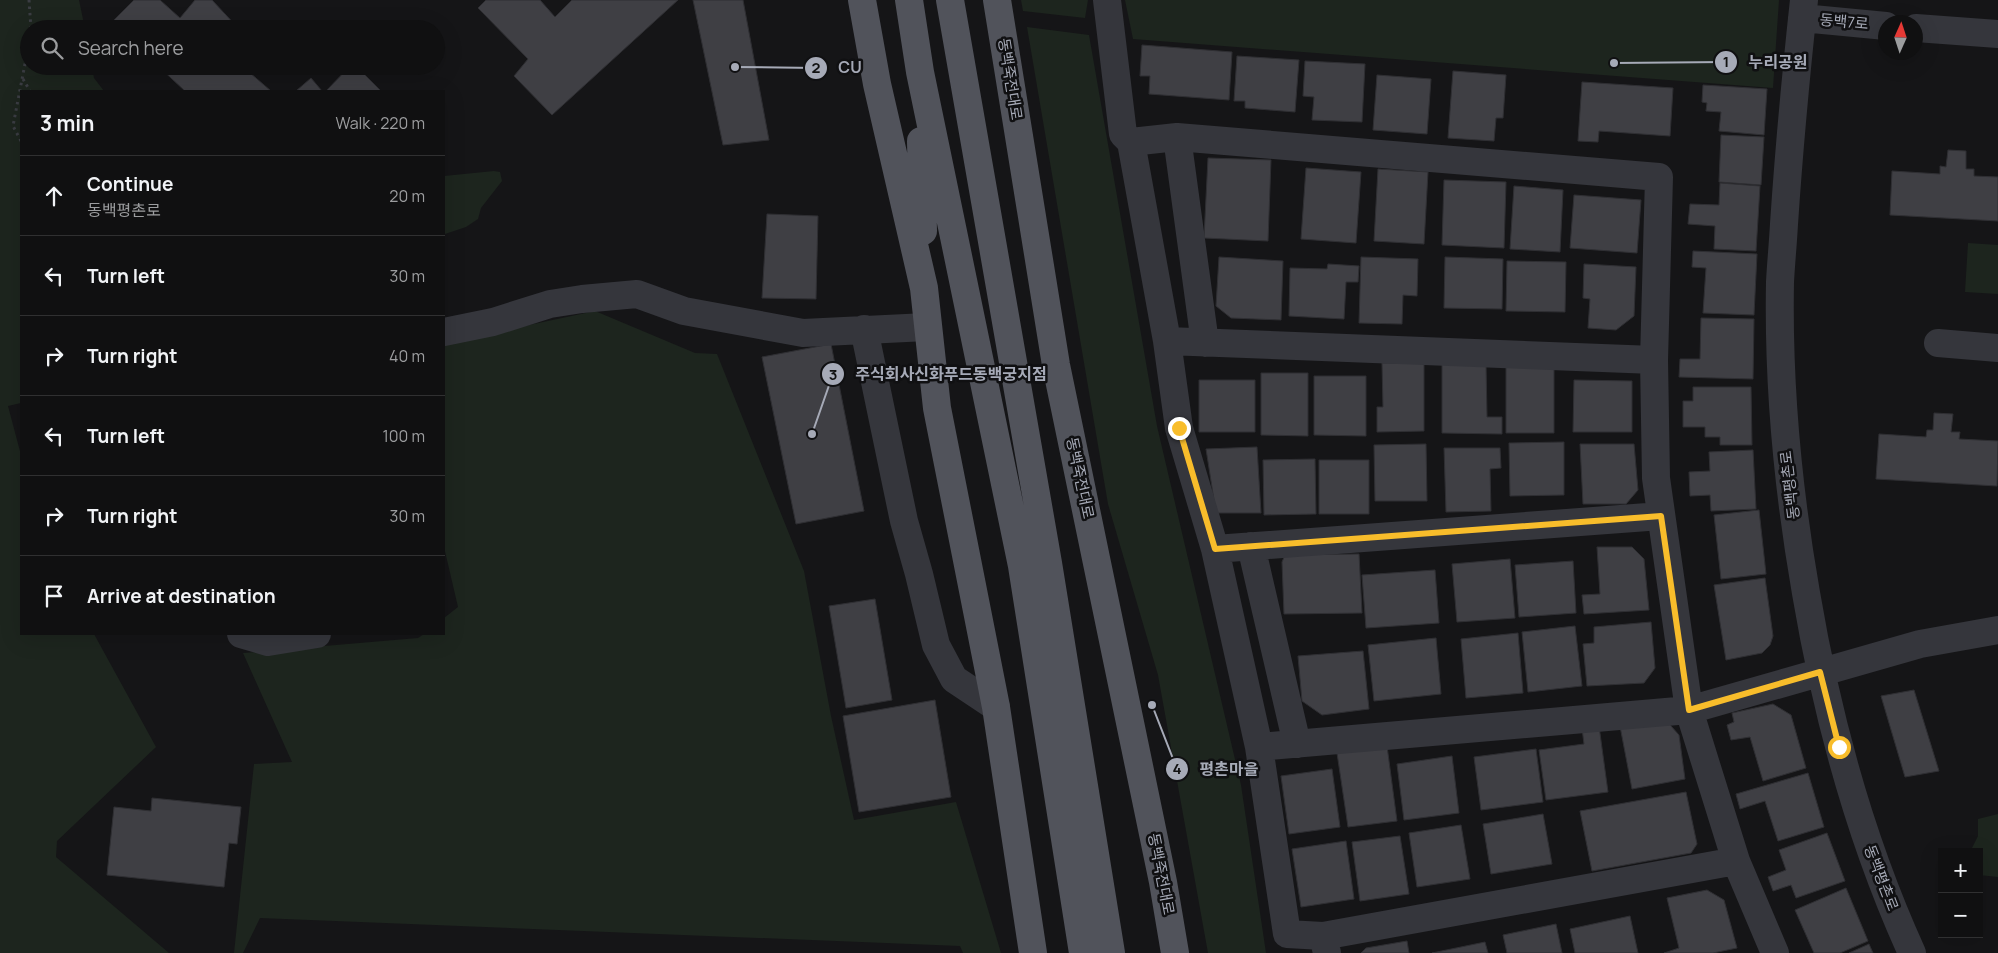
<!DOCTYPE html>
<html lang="en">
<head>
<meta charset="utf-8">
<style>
  body { margin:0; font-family:Manrope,"Noto Sans KR",sans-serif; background:#19191a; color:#f1f3f6 }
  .controls { position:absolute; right:15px; bottom:15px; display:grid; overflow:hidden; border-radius:0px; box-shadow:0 5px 20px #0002 }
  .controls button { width:45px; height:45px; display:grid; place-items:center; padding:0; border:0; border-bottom:1px solid #303031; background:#101011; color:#f1f3f6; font:25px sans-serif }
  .compass { position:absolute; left:1878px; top:15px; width:45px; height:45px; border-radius:50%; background:#101011; box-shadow:0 5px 20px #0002; rotate:3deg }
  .stop { position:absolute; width:15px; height:15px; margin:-11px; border:4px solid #f8bd2b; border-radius:50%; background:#fff }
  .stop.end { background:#f8bd2b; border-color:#fff; box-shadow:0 1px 5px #0008 }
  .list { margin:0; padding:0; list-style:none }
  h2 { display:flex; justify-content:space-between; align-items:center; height:65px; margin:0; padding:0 20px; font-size:21px }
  h2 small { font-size:16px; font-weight:400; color:#9c9d9f }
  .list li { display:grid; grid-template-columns:32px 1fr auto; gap:15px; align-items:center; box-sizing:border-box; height:80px; padding:0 20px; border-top:1px solid #303031 }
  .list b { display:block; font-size:19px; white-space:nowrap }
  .list p { margin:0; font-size:16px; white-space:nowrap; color:#9c9d9f }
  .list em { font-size:16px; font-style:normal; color:#9c9d9f }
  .icon { flex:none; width:28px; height:28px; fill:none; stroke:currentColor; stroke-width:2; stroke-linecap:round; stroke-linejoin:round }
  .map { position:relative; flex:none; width:1998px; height:953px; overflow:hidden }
  .search { position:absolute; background:#101011; box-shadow:0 5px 20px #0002; left:20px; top:20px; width:425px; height:55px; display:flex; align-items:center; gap:12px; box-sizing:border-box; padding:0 18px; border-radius:28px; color:#9c9d9f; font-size:19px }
  .panel { position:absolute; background:#101011; box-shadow:0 5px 20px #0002; left:20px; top:90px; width:425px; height:545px; border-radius:0px }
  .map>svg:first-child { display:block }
  .green { fill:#1d251e }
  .building { fill:#3f3f44; stroke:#2f2f33 }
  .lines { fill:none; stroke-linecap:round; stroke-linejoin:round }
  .path { stroke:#3b3d43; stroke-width:3; stroke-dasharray:2.5 4; stroke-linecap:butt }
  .minor { stroke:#35363c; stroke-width:28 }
  .major { stroke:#51535b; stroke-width:28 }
  .route { stroke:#f8bd2b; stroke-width:6 }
  .labels { text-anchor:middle; stroke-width:5; stroke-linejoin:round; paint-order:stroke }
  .street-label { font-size:15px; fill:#a6aab7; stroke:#101012 }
  .leader { fill:none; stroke:#a6aab7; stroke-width:2 }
  .callout-dot { fill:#a6aab7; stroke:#101012; stroke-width:2 }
  .mark-label { font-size:15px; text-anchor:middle; font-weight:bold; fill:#111 }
  .callout-label { font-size:16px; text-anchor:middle; font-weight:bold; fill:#a6aab7; stroke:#101012; stroke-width:5; stroke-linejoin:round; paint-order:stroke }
</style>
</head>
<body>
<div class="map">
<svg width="1998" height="953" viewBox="0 0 1998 953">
  <rect width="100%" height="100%" fill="#151517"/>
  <!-- green -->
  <path class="green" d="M0,0h79l6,29h-56v37h63l2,12 10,13h-83v312l-13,3 13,49v179h73l62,113 -99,94 -1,16 113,96h-169z
    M1021,0h67l-3,18 -62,-7z
    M1125,0h654l-6,88 -640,-49z
    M1027,27l62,8 68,391 84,359 25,168h-58l-50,-278 -50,-171z
    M494,171l6,1 2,9 -21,27 -3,11 -12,8 -21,7 -1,2v-60z
    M1968,243l30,2v49l-33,-2z
    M595,311l100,42 22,1 87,217 27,145 23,104 102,-18 45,151h-38l-3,-7 -700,-28 -17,35h-9l20,-189 38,-2 -49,-109 175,-15 6,-4h20v-16l14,-11 -14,-60v-204z
    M1998,814v63l-19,-2v-23h-9l8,-16v-17z"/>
  <!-- building -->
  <path class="building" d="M134,0h26l20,18 15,-18h17l27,29h-122l-6,-6z
    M486,0h54l15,17 17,-17h106l-126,115 -38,-39 14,-17 -50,-51z
    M693,0h50l26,140 -46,5z
    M1142,45l90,7 -3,48 -80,-6 1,-18h-10z
    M1237,56l62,4 -4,52 -50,-4v-7h-11z
    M1305,61l60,3 -3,58 -50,-2 2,-23 -11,-1z
    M158,66h84l29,25h-86z
    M350,66h6l25,25h-55z
    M1453,71l53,4 -3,43h-7l-2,23 -46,-3z
    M1377,75l54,4 -4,55 -54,-4z
    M311,78l11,13h-26z
    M1582,82l91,6 -3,48 -71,-5 -1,11 -20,-1z
    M1703,85l64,4 -3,46 -45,-4 2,-19 -15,-1 1,-8 -5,-1z
    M1721,135l43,2 -3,48 -42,-3z
    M1948,150l18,1v18h8v7l24,1v44l-108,-6 2,-44 48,3v-8l6,1z
    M1208,158l63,2 -3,81 -64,-3z
    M1306,168l55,4 -5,71 -55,-4z
    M1378,169l50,3 -4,72 -50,-3z
    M1444,180l62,2 -2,66 -62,-3z
    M1720,183l40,3 -4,65 -42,-2 1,-23 -27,-2 2,-20 29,1z
    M1514,186l49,4 -3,62 -50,-3z
    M1574,195l67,5 -4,53 -67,-5z
    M767,214l51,2 -2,83 -54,-1z
    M1693,251l64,3 -3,61 -51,-2 3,-45 -14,-1z
    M1219,257l64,4 -2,59 -50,-2 -15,-12z
    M1361,257l57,2 -1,37 -14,-1 -1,29 -43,-1z
    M1445,257l58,2 -1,50 -58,-1z
    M1507,261l59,1 -1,50 -59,-1z
    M1328,264l31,2 -1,16h-12l-2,37 -55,-3 1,-48 37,1z
    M1584,264l52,3 -2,49 -18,14 -28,-2 2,-29 -7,-1z
    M1701,318l53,1 -1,60 -74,-2 1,-18h20z
    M831,344l33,167 -68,13 -34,-167z
    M1382,363h42v68l-47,1v-25h6z
    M1442,364l44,1 1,52h15v17l-60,-1z
    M1506,367h48v66h-48z
    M1261,373h47v63l-47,-1z
    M1314,376h52v60l-52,-1z
    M1199,380h56v52h-56z
    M1574,380l58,1v51h-59z
    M1693,387h58l1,58h-32v-8h-15v-10h-22v-26h10z
    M1934,413l19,1 -2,18h9l-1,7 39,2 -1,45 -121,-7 3,-45 47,3 1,-7h6z
    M1564,442v53l-54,1 -1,-53z
    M1426,444l1,57h-52l-1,-56z
    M1580,444h54l4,46 -12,14h-43z
    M1257,447l4,66h-45l-10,-64z
    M1444,448h56l1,20 -11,1 1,42 -45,1z
    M1753,450l3,59 -45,2 -1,-16 -20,1 -1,-24 21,-1 -1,-19z
    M1315,459l1,55 -52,1 -1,-55z
    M1319,460h50v54h-50z
    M1759,510l7,64 -45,5 -7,-64z
    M1597,547h35l12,12 5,51 -65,4 -2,-19 18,-1z
    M1359,554l3,59 -78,1 -2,-52 3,-7z
    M1510,559l5,59 -58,4 -5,-58z
    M1573,561l3,52 -57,4 -4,-52z
    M1435,570l4,53 -73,5 -4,-53z
    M1765,578l8,58 -3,9 -8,8 -36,7 -12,-75z
    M875,599l17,101 -46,8 -17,-102z
    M1651,622l4,46 -11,15 -57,3 -4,-42 11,-1v-16z
    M1575,626l7,60 -54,6 -6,-60z
    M1518,633l5,60 -57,5 -5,-59z
    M1436,638l5,56 -67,7 -6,-56z
    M1363,651l6,58 -47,6 -20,-14 -4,-45z
    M1914,690l25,81 -34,6 -24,-81z
    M935,700l16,97 -92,15 -16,-96z
    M1773,704l18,11 15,53 -43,13 -13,-44 -19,3 -4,-15 7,-3 -2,-9z
    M1663,717l16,18 6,44 -53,10 -13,-68z
    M1599,726l9,66 -62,8 -7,-50 45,-6 -2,-16z
    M1387,746l10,75 -49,6 -11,-74z
    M1536,749l7,53 -62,8 -7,-53z
    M1452,756l7,57 -55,7 -7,-56z
    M1332,769l8,58 -51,7 -8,-58z
    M1808,773l16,54 -46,14 -13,-40 -25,8 -4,-15z
    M1686,792l11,52 -6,9 -99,18 -12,-60z
    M152,798l89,9 -4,37 -8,-1 -5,44 -117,-12 7,-68 37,4z
    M1543,814l9,50 -61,10 -8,-50z
    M1461,825l9,54 -53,8 -8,-54z
    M1827,833l18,48 -49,17 -5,-13 -18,6 -5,-14 18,-7 -7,-20z
    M1400,836l9,58 -49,7 -8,-59z
    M1346,841l8,58 -53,8 -9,-58z
    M1846,888l22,53 -28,12h-26l-19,-43z
    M1707,890l17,10 13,48 -24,5h-49l15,-5 -12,-50z
    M1630,916l8,37h-63l-5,-24z
    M1556,924l6,29h-55l-4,-18z
    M1407,941l2,12h-48l5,-5z
    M1485,942l3,11h-56z
    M1869,944l4,9h-24z"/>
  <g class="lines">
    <!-- path -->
    <path class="path" d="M29,0l2,29
      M23,79l7,12
      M21,141l-8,-15 16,-83"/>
    <!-- minor -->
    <path class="minor" d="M1107,0l16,134 8,8
      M1804,0c-8,74 -15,149 -20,224 -1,19 -3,39 -4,58 -2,105 8,208 26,311 21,124 54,246 106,360
      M1802,18l84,8
      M1916,28l82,6
      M1177,137l28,206
      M864,329l40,192 15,53 17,71 18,34 42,28
      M444,332l49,-10 57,-18 32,-5 55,-5 47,17 119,22 124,-6
      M1167,341l12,87 36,121
      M1938,343l60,5
      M1654,360l-487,-19 -36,-199 46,-5 482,40 -5,183 2,118 33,232 47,151 39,92
      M1661,516l-446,33 44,198 430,-37 231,-66 78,-14
      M1251,546l46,198
      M241,634l27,8 49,-8
      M1259,747l28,187 36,2
      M1327,953l-4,-17 413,-75"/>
    <!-- major -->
    <path class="major" d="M862,0l15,84 47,204 13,120 59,299 37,246
      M909,0l11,72 102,494 61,387
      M950,0l98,563 63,390
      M997,0l59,365 107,517 12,71
      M921,141l2,90"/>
  </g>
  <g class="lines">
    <!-- route -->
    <path class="route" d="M1179,428l36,121 446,-33 28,194 131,-38 19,75"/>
  </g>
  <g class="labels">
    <!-- street labels -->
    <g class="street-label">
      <text transform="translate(1844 22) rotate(5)" y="5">동백7로</text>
      <text transform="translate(1010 79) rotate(81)" y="5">동백죽전대로</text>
      <text transform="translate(1080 478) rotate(78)" y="5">동백죽전대로</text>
      <text transform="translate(1790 485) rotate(-97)" y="5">동백평촌로</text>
      <text transform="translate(1161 874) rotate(79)" y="5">동백죽전대로</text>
      <text transform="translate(1881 878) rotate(69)" y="5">동백평촌로</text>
    </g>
  </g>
  <!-- callouts -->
  <path class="leader" d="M1614 63L1726 62M735 67L816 68M812 434L833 374M1152 705L1177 769"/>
  <g class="callout-dot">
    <circle cx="1614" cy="63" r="5"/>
    <circle cx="735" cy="67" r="5"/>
    <circle cx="812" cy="434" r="5"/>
    <circle cx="1152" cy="705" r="5"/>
    <circle cx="1726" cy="62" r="12"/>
    <circle cx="816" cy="68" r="12"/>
    <circle cx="833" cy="374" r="12"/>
    <circle cx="1177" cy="769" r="12"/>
  </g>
  <g class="mark-label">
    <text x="1726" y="67">1</text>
    <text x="816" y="73">2</text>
    <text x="833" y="380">3</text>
    <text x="1177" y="774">4</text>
  </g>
  <g class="callout-label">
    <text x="1778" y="68">누리공원</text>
    <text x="850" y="73">CU</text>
    <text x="951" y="380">주식회사신화푸드동백궁지점</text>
    <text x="1229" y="775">평촌마을</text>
  </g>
</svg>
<div class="controls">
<button>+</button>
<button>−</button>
</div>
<svg class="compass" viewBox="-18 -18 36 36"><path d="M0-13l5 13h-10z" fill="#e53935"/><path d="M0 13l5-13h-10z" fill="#9c9d9f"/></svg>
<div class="stop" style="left:1839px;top:747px"></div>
<div class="stop end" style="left:1179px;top:428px"></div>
<div class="search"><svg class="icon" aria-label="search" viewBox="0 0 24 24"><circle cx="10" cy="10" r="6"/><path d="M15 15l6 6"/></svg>Search here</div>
<section class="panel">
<h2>3 min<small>Walk · 220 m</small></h2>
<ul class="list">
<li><svg class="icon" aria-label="ahead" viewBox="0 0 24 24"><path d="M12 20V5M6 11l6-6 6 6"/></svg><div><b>Continue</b><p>동백평촌로</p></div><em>20 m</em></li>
<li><svg class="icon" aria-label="left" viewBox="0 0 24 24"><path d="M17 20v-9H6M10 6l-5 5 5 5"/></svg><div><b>Turn left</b></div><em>30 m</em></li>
<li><svg class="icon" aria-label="right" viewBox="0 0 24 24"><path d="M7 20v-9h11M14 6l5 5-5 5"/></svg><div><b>Turn right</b></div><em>40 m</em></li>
<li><svg class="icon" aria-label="left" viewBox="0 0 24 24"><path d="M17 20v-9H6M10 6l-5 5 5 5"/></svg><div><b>Turn left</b></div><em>100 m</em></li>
<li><svg class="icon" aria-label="right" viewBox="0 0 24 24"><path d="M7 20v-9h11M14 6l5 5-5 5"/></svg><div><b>Turn right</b></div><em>30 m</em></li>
<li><svg class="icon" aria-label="arrive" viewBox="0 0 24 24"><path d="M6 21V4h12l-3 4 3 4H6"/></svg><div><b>Arrive at destination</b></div></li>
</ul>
</section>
</div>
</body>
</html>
